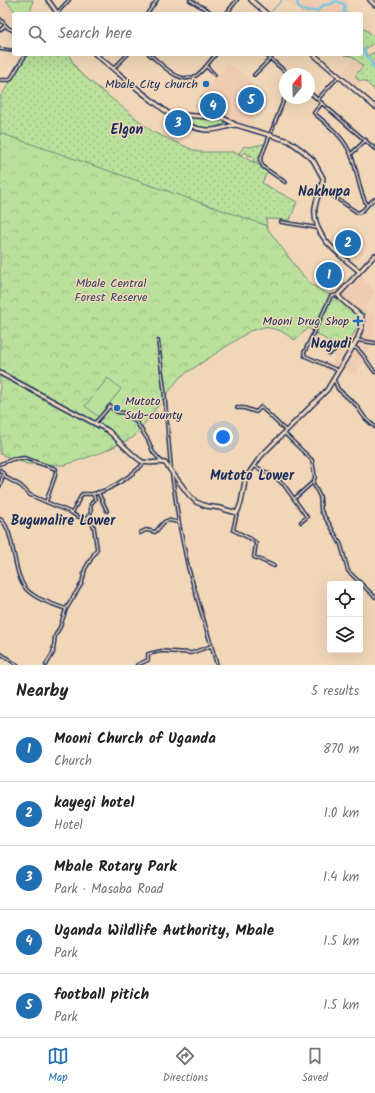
<!DOCTYPE html>
<html lang="en">
<head>
<meta charset="utf-8">
<style>
  body { margin:0; font-family:Kalam,sans-serif; background:#f6f6f6; color:#222 }
  .controls { position:absolute; right:12px; bottom:12px; display:grid; overflow:hidden; border-radius:4px; box-shadow:0 4px 16px #0002 }
  .controls button { width:36px; height:36px; display:grid; place-items:center; padding:0; border:0; border-bottom:1px solid #e0e0e0; background:#fff; color:#222; font:20px sans-serif }
  .compass { position:absolute; left:279px; top:68px; width:36px; height:36px; border-radius:50%; background:#fff; box-shadow:0 4px 16px #0002; rotate:19deg }
  .you { position:absolute; left:223px; top:437px; width:14px; height:14px; margin:-10px; border:3px solid #fff; border-radius:50%; background:#1a73e8; box-shadow:0 0 0 6px #1a73e833 }
  .badge { display:grid; place-items:center; width:26px; height:26px; border-radius:50%; background:#1f6fb2; color:#fff; font-size:13px; font-weight:700 }
  .pin { position:absolute; translate:-50% -50%; border:2px solid #fff; box-shadow:0 1px 4px #0006 }
  .list { margin:0; padding:0; list-style:none }
  h2 { display:flex; justify-content:space-between; align-items:center; height:52px; margin:0; padding:0 16px; font-size:17px }
  h2 small { font-size:13px; font-weight:400; color:#767676 }
  .list li { display:grid; grid-template-columns:26px 1fr auto; gap:12px; align-items:center; box-sizing:border-box; height:64px; padding:0 16px; border-top:1px solid #e0e0e0 }
  .list b { display:block; font-size:15px; white-space:nowrap }
  .list p { margin:0; font-size:13px; white-space:nowrap; color:#767676 }
  .list em { font-size:13px; font-style:normal; color:#767676 }
  .icon { flex:none; width:22px; height:22px; fill:none; stroke:currentColor; stroke-width:2; stroke-linecap:round; stroke-linejoin:round }
  .map { position:relative; flex:none; width:375px; height:665px; overflow:hidden }
  .search { position:absolute; background:#fff; box-shadow:0 4px 16px #0002; left:12px; right:12px; top:12px; height:44px; display:flex; align-items:center; gap:10px; box-sizing:border-box; padding:0 14px; border-radius:4px; color:#767676; font-size:15px }
  .sheet { height:372px; background:#fff }
  nav { display:flex; justify-content:space-around; align-items:center; box-sizing:border-box; height:56px; border-top:1px solid #e0e0e0; background:#fff; font-size:11px; color:#767676 }
  nav a { display:grid; justify-items:center; gap:2px }
  nav .on { color:#1f6fb2 }
  .map>svg:first-child { display:block }
  .built { fill:#efccb1 }
  .grass { fill:url(#grass-dots); stroke:#6a887c }
  .forest { fill:url(#forest-crowns); stroke:#6a887c }
  .green { fill:#bae09b; stroke:#6a887c }
  .lines { fill:none; stroke-linecap:round; stroke-linejoin:round }
  .stream { stroke:#598bae; stroke-width:1 }
  .river { stroke:#82c8e3; stroke-width:2.5 }
  .street-casing { stroke:#1b2f5e; stroke-width:4.5 }
  .secondary-casing { stroke:#1b2f5e; stroke-width:6 }
  .street { stroke:#f1d7b8; stroke-width:1.5 }
  .secondary { stroke:#f1d7b8; stroke-width:3 }
  .poi-dot { fill:#1f6fb2; stroke:#f1d7b8; stroke-width:1.5 }
  .labels { text-anchor:middle; stroke-width:3; stroke-linejoin:round; paint-order:stroke }
  .poi-label { font-size:12px; fill:#1b2f5e; stroke:#f1d7b8; text-anchor:end }
  .park-label { font-size:12px; fill:#334a67; stroke:#f1d7b8 }
  .quarter-label { font-size:14px; font-weight:bold; fill:#1b2f5e; stroke:#f1d7b8 }
</style>
</head>
<body>
<div class="map">
<svg width="375" height="665" viewBox="0 0 375 665">
  <defs>
    <pattern id="grass-dots" width="8" height="8" patternUnits="userSpaceOnUse"><rect width="8" height="8" fill="#bae09b"/><path d="M2 2h.1M6 6h.1" fill="none" stroke="#9fc088" stroke-width="1.8" stroke-linecap="round"/></pattern>
    <pattern id="forest-crowns" width="20" height="18" patternUnits="userSpaceOnUse"><rect width="20" height="18" fill="#bae09b"/><path d="M2 6a3 3 0 1 1 6 0M12 15a3 3 0 1 1 6 0" fill="none" stroke="#9fc088"/></pattern>
  </defs>
  <rect width="100%" height="100%" fill="#f1d7b8"/>
  <filter id="ink" filterUnits="userSpaceOnUse"><feTurbulence type="fractalNoise" baseFrequency=".025" numOctaves="2"/><feDisplacementMap in="SourceGraphic" scale="8" xChannelSelector="R" yChannelSelector="G"/><feConvolveMatrix kernelMatrix="1 2 1 2 8 2 1 2 1" color-interpolation-filters="sRGB"/></filter>
  <g filter="url(#ink)">
    <!-- built -->
    <path class="built" d="M0,0h6l7,8 -7,18 -6,-9z
      M286,0h61l1,2 -4,9 3,3h-46l1,-2 -2,-1 -2,-4 -6,1z
      M354,59l9,8 1,10 -10,11 -14,-12z
      M227,64l12,6 11,10 3,7 -2,6 15,7 -3,8 -10,-2 1,22 -27,-10v-21l-26,-3z
      M355,232l6,6 -18,18 -6,-6z
      M359,273l16,19 -10,16 10,8v25l-20,34 -24,-10 8,-29 9,-26 -5,-16 3,-3 -2,-1z"/>
    <!-- grass -->
    <path class="grass" d="M364,29l4,2 1,2 3,2 3,-2v9l-11,8 4,6 6,-4 1,7 -4,2 4,5v24l-2,-1 -8,-8 -7,-1 -3,-4 8,-10 -11,-10 -8,-1 17,-1v-23z
      M28,54h40l11,18 74,60 45,20h36l34,18 -6,13 35,19 -7,18 -24,-1 3,32 -269,-96v-58z
      M264,144h1l-8,19 -4,-2 1,-2 -3,-4 -3,1 -1,-3 -3,-1 -3,3 -3,-2 3,-2 3,-5 5,1z"/>
    <!-- forest -->
    <path class="forest" d="M0,133l265,92 34,46 13,14 53,29 -20,34 -17,-7 -20,-13 -13,12 -16,-10 -15,-3 -14,4 -70,46 -46,60 -31,15 -38,13 -38,-1 -27,-10z"/>
    <!-- green -->
    <path class="green" d="M6,0h27l-3,14c-15,0 -16,-3 -24,-14z
      M242,93l8,1 15,7 -3,6 -25,-7z
      M201,96l25,2 -1,18 -25,-2z
      M173,116l50,3 6,5c-18,12 -39,1 -56,-8z
      M108,378l13,11 -22,28 -14,-11z"/>
    <g class="lines">
      <!-- stream -->
      <path class="stream" d="M271,12l11,-12"/>
      <!-- river -->
      <path class="river" d="M297,0c1,16 9,9 20,11l7,-6 8,-1 3,-3c4,0 6,3 9,3l1,2 -1,6 3,2
        M361,48l4,3 -1,2c6,4 7,11 11,17"/>
      <defs>
        <path id="street" d="M190,0l24,14
          M57,13l12,-13
          M147,14l10,-14
          M226,14l11,-14
          M0,19l8,9 6,3
          M0,30l5,-4
          M0,49l14,2
          M149,54c13,10 31,33 48,21 7,-5 13,-14 19,-21
          M265,54l23,20
          M206,66l9,9
          M113,69l15,-15
          M254,75l16,-16
          M0,80h10l16,-26
          M309,92l66,57
          M285,97l-25,63 3,7 22,15
          M318,99l20,-22
          M322,103l-8,10c14,12 30,24 37,42 7,16 7,35 16,50
          M351,154l15,-14
          M321,188l37,25c7,-2 10,-11 17,-14
          M281,222l37,6
          M357,340l18,3
          M158,341l6,47 7,80
          M329,354l12,-9c19,-3 24,16 34,27
          M337,370l-32,-14 -1,-3 27,-57 7,-1
          M334,380l4,9 18,16 9,13 10,9
          M237,408h7l12,4 5,-5 25,24
          M95,423l15,-17 7,6 8,1 12,10 11,17 5,12 9,10
          M284,433l28,27 3,17 -2,6 7,14 1,14 9,14 11,20 7,26 27,26
          M0,464l13,-5 11,-1 32,11 -1,7 -9,26
          M254,466l21,11 9,8 23,32 -6,5
          M0,470l7,8 14,8 9,9 42,18 10,-19c4,0 7,0 10,0 16,-2 41,-19 52,-31
          M172,475l7,48 9,44 29,98
          M0,486l3,-11
          M98,492l9,19
          M295,498l18,-16
          M237,513l-4,17 18,9 5,4 -2,14 20,9
          M73,514c6,4 16,8 18,-3 0,-3 -1,-5 0,-7 1,-2 3,-3 4,-5l-2,-5
          M0,519c15,9 12,56 27,71 10,10 26,14 39,19
          M140,533l6,-3 9,2c10,-9 7,-15 24,-9
          M0,653l17,12
          M46,665l7,-12 2,-17 5,-9 6,-18 16,-26 3,-14 12,-20 -3,-21 -1,-3 -7,-7
          M137,665l11,-5v-6l13,-3 30,2 20,-7"/>
        <path id="secondary" d="M48,0l10,14
          M251,0l16,14
          M370,0l5,5
          M95,54c20,16 38,32 58,47 16,13 32,27 53,29 11,1 20,-4 30,-5
          M313,54l62,53
          M169,114l54,4 13,7 53,16 14,10 10,9 10,18c-1,10 -7,20 -8,30 -3,29 25,47 44,63
          M0,373l107,57c9,7 28,29 36,32 7,2 15,-1 22,1l24,32 7,7 10,4 14,2 17,5 4,-10 4,-22 6,-11 10,-14 66,-66 30,-50 5,-14v-9l-20,-17 -4,-5 37,-40"/>
      </defs>
      <!-- street casing -->
      <use href="#street" class="street-casing"/>
      <!-- secondary casing -->
      <use href="#secondary" class="secondary-casing"/>
      <!-- street -->
      <use href="#street" class="street"/>
      <!-- secondary -->
      <use href="#secondary" class="secondary"/>
    </g>
  </g>
  <!-- markers -->
  <g class="poi-dot">
    <circle cx="206" cy="84" r="4"/>
    <path d="M356 315h4v4h4v4h-4v4h-4v-4h-4v-4h4z"/>
    <circle cx="117" cy="408" r="4"/>
  </g>
  <g class="labels">
    <!-- poi labels -->
    <g class="poi-label">
      <text x="198" y="88">Mbale City church</text>
      <text x="349" y="325">Mooni Drug Shop</text>
      <text x="125" y="405" text-anchor="start">Mutoto<tspan x="125" dy="14">Sub-county</tspan></text>
    </g>
    <!-- park labels -->
    <g class="park-label">
      <text x="111" y="287">Mbale Central<tspan x="111" dy="14">Forest Reserve</tspan></text>
    </g>
    <!-- quarter labels -->
    <g class="quarter-label">
      <text x="127" y="134">Elgon</text>
      <text x="324" y="196">Nakhupa</text>
      <text x="331" y="348">Nagudi</text>
      <text x="252" y="480">Mutoto Lower</text>
      <text x="63" y="525">Bugunalire Lower</text>
    </g>
  </g>
</svg>
<div class="controls">
<button><svg class="icon" aria-label="locate" viewBox="0 0 24 24"><circle cx="12" cy="12" r="6"/><path d="M12 2v4M12 18v4M2 12h4M18 12h4"/></svg></button>
<button><svg class="icon" aria-label="layers" viewBox="0 0 24 24"><path d="M12 4l9 5-9 5-9-5zM3 14l9 5 9-5"/></svg></button>
</div>
<svg class="compass" viewBox="-18 -18 36 36"><path d="M0-13l5 13h-10z" fill="#e53935"/><path d="M0 13l5-13h-10z" fill="#767676"/></svg>
<div class="you"></div>
<div class="pin badge" style="left:329px;top:275px">1</div>
<div class="pin badge" style="left:348px;top:243px">2</div>
<div class="pin badge" style="left:178px;top:123px">3</div>
<div class="pin badge" style="left:213px;top:106px">4</div>
<div class="pin badge" style="left:251px;top:100px">5</div>
<div class="search"><svg class="icon" aria-label="search" viewBox="0 0 24 24"><circle cx="10" cy="10" r="6"/><path d="M15 15l6 6"/></svg>Search here</div>
</div>
<section class="sheet">
<h2>Nearby<small>5 results</small></h2>
<ul class="list">
<li><span class="badge">1</span><div><b>Mooni Church of Uganda</b><p>Church</p></div><em>870 m</em></li>
<li><span class="badge">2</span><div><b>kayegi hotel</b><p>Hotel</p></div><em>1.0 km</em></li>
<li><span class="badge">3</span><div><b>Mbale Rotary Park</b><p>Park · Masaba Road</p></div><em>1.4 km</em></li>
<li><span class="badge">4</span><div><b>Uganda Wildlife Authority, Mbale</b><p>Park</p></div><em>1.5 km</em></li>
<li><span class="badge">5</span><div><b>football pitich</b><p>Park</p></div><em>1.5 km</em></li>
</ul>
</section>
<nav>
<a class="on"><svg class="icon" aria-label="map" viewBox="0 0 24 24"><path d="M3 6l6-2 6 2 6-2v14l-6 2-6-2-6 2zM9 4v14M15 6v14"/></svg>Map</a>
<a><svg class="icon" aria-label="directions" viewBox="0 0 24 24"><path d="M12 3l9 9-9 9-9-9zM9 14v-3h6M13 9l2 2-2 2"/></svg>Directions</a>
<a><svg class="icon" aria-label="saved" viewBox="0 0 24 24"><path d="M7 4h10v16l-5-4-5 4z"/></svg>Saved</a>
</nav>
</body>
</html>
